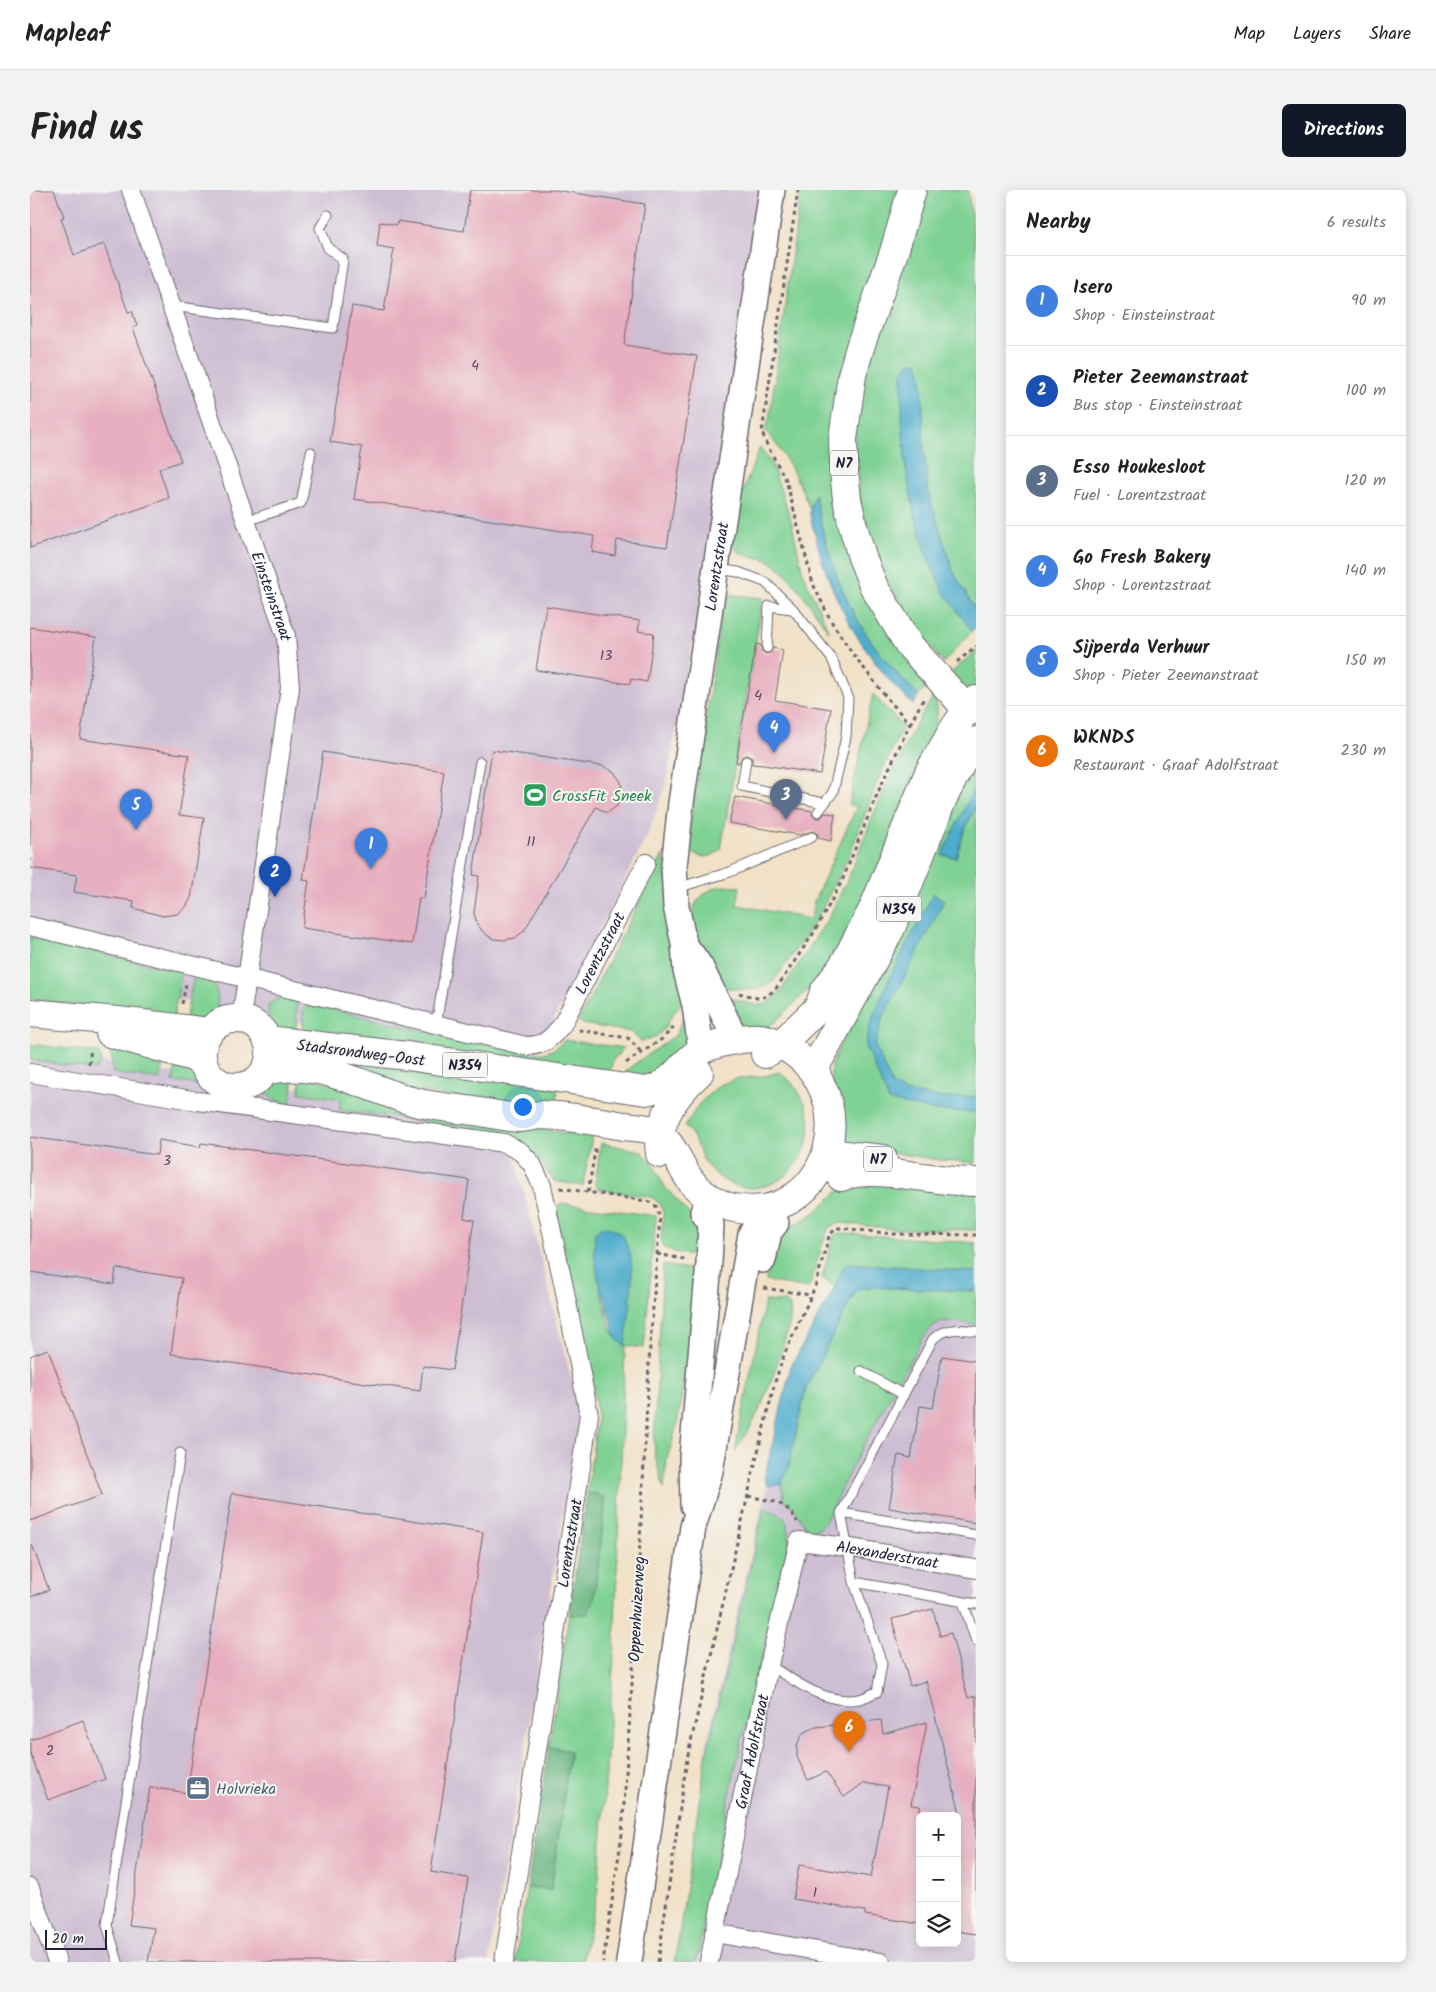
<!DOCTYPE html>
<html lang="en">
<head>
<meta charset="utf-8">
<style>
  body { margin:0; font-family:Kalam,sans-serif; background:#f2f2f2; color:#222 }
  .controls { position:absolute; right:15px; bottom:15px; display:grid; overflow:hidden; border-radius:8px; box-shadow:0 2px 12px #0003 }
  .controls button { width:45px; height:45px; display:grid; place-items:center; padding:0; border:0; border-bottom:1px solid #e0e0e0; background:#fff; color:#222; font:25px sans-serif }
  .scale { position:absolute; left:15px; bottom:12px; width:62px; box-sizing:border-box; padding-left:5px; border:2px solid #22223b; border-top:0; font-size:14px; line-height:18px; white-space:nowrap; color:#22223b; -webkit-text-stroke:4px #f6f6f2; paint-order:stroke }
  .you { position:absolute; left:492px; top:916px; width:18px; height:18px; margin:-12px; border:4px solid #fff; border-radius:50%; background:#1a73e8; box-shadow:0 0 0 8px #1a73e833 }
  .badge { display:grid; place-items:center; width:32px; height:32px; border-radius:50%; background:#111827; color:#fff; font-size:16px; font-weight:700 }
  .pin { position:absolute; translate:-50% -41px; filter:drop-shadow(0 1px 2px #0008) }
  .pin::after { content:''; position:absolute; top:26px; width:18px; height:15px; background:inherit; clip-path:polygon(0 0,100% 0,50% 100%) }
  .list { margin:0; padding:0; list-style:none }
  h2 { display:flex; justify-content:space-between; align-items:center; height:65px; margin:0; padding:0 20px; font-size:21px }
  h2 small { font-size:16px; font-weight:400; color:#767676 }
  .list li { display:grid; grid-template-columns:32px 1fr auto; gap:15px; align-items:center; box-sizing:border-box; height:90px; padding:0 20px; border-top:1px solid #e0e0e0 }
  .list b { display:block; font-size:19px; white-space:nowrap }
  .list p { margin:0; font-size:16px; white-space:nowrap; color:#767676 }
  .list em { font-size:16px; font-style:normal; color:#767676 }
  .icon { flex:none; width:28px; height:28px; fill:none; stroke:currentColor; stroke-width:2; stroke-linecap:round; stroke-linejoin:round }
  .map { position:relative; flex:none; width:946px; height:1772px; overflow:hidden; border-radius:8px }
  header { display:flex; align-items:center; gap:30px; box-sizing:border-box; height:70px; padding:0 25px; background:#fff; border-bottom:1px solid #e0e0e0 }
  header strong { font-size:24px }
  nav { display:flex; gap:28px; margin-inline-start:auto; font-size:18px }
  .intro { display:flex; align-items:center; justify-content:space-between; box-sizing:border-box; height:120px; padding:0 30px }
  h1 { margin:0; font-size:35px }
  .button { padding:12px 22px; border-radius:8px; background:#111827; color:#fff; font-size:18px; font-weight:700 }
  main { display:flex; gap:30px; padding:0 30px }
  aside { flex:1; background:#fff; border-radius:8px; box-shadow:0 2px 12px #0003 }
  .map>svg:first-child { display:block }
  .industrial { fill:#cdbed3; fill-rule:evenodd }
  .green { fill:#80d294; stroke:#517a68; fill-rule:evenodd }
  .forest { fill:#68b47e; stroke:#456b5c }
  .water { fill:#4daccc; stroke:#386784 }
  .building { fill:#e7afbf }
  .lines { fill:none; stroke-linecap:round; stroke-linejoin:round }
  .lane-casing { stroke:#6a656c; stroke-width:11 }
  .street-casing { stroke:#6a656c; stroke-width:20 }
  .secondary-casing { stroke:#6a656c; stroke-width:28 }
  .primary-casing { stroke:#6a656c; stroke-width:30 }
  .highway-casing { stroke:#6a656c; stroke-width:30 }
  .path { stroke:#6a656c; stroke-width:3; stroke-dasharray:4 4; stroke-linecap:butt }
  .lane { stroke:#fff; stroke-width:9 }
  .street { stroke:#fff; stroke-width:18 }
  .secondary { stroke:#fff; stroke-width:25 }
  .primary { stroke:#fff; stroke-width:28 }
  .highway { stroke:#fff; stroke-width:28 }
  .labels { text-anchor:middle; stroke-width:4; stroke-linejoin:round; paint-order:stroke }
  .number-label { font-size:14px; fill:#53455c }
  .shield { fill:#f6f6f2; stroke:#626272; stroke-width:1 }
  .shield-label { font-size:15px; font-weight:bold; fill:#22223b }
  .street-label { font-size:16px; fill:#22223b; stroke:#f6f6f2 }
  .leisure-label { font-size:16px; fill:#27864d; stroke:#f6f6f2; text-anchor:start }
  .service-label { font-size:16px; fill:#4e5e75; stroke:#f6f6f2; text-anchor:start }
</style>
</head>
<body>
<header>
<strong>Mapleaf</strong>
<nav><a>Map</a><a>Layers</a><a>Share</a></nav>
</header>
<div class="intro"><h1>Find us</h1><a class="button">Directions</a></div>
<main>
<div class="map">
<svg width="946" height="1772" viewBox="0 0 946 1772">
  <rect width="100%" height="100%" fill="#f6f6f2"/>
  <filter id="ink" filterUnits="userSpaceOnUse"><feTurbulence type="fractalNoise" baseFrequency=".02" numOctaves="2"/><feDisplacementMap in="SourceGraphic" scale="10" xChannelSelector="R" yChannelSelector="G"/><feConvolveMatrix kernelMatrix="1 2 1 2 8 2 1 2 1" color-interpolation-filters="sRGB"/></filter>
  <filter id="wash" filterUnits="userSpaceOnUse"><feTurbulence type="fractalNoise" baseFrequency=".0096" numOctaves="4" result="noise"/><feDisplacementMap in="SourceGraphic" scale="20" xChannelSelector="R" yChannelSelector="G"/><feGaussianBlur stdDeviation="1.12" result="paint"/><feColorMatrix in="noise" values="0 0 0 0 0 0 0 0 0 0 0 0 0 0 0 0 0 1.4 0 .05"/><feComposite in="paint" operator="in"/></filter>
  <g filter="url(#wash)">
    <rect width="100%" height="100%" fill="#f1e1c7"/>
    <!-- industrial -->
    <path class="industrial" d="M0,0h732l-56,382 -40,212 -18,50 -116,228 -218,-37 -284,-52z
      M0,860l153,25 35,21 27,3 13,-5 9,-8 66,5 175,39 72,284 -91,548h-459z
      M946,1093v679h-292l23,-221 56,-237 38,-132zM890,1626h37v127h-37z"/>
    <!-- green -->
    <path class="green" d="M771,0h103l-67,293 92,203 -10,9c-62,-56 -89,-119 -104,-200l-5,14c-12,-29 -24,-55 -45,-79l4,-10z
      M890,0h48l8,65v356l-23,-40 -14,-42 -11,-37 -4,-44 -22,-29 4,50 9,47 42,95 15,20 -29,32 -32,-42 -31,-51 -19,-60 -7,-63 5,-57z
      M730,257l12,18 19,55 12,53 26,59c-16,-22 -35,-55 -58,-70 -12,-8 -39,-2 -40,-24 0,-19 21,-70 29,-91z
      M694,404l39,4 -42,251c-11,11 -23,10 -34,-1z
      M946,460v42l-3,3 -25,-19z
      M843,504l30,33 -25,53 -29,76 -33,64 -42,61c-20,14 -34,7 -57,6l-25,-65c-3,-18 15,-35 32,-36 5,0 11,1 16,1l-3,18 74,14 3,-18 43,-95 -8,-1z
      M903,507c7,11 4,19 1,31l-57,147 -53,99 -51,50 -7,4h-23l-21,-27 12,-2 21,6h6l7,-2 13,-12 48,-74 21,-43 24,-61 39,-84z
      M946,561v33l-33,71 13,3 8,-26 12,-27v292c-20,0 -68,4 -83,-12 -7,-7 -14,-29 -18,-39l7,-27 62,-119 -11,-5 -43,82 -17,39 -8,30 24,55 48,10 39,1v51l-44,-4 -91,-15 -10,-64v-15z
      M633,665l24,146c-19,6 -17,39 -46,40l-11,-9 -47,-8 -5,-3z
      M0,747l152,35 -9,47 -143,-20z
      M164,785l16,3c7,10 9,20 7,32l-12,9 -20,2z
      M252,806l15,3 -1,39 -13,-4 -14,-14 -1,-15z
      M279,814l141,33 80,16h14l10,-4 11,-9 59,8 -11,12 -5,21 -305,-43v-27z
      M654,825l7,28 -33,35 -33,-1 2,-7 6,-5 43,-30z
      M80,853l55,12 -5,25 -47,-7z
      M0,854l69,9 2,7 -5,10 -66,-10z
      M290,864l238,34 -3,23 -148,-21z
      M147,870l30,24 -5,1 -29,-3z
      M749,882c9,5 16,14 21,22 36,56 -36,127 -88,77 -10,-9 -12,-21 -18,-33 -2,-4 -6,-8 -9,-12l14,-22 20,-19 20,-7 25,-2z
      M265,883l-5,31c-12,-3 -22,-5 -28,-17z
      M270,886l179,44 113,17 -9,49 -29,-5 -17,-24 -28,-19 -99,-19 -71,-9 1,-11 -40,-6z
      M571,953l40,8 10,10 14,26 33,37 4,32 -24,-3 -13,-5c-12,-16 11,-36 -14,-51l-52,-8 -4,-5z
      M828,992l118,7v41l-82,-1 -52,-6c-4,1 -8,2 -12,4 -5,4 -17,51 -21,61l-43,-7c2,-13 2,-30 10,-41 9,-13 23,-16 35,-25 18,-13 24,-26 47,-33z
      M529,1014h10l87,12 -12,132 -19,-2 -11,308 -16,236 -16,72h-67l12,-74 24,2 19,-139 -21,-4 20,-132 18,-1 9,-120 -9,-1 10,-74 -2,-20 -38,-179zM564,1062l36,1 2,17 -7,76c-2,-2 -7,-5 -9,-8 -11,-16 -19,-66 -22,-86z
      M811,1043l135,10v29l-127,-9 -8,6 -6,18 -13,-9 11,-40 3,-4z
      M633,1075l39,6 -25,154 -10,34 -3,30 -9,-33 -1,-16z
      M834,1097l112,4v34c-13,-2 -29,-7 -41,0 -11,6 -28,41 -35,54 -27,48 -53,95 -76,145l-7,6h-9l-16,-24 -7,-5 -4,-16 7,-16 18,-81 43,-85 8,-13z
      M735,1111l19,1 6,4c2,15 -3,28 -8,42 -11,36 -24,72 -47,103z
      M734,1318c20,6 25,12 25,32l-55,233 -38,189h-21l31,-206z"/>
    <!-- forest -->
    <path class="forest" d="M557,1303l9,1 8,4 1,9 -11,93 -7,14 -18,1z
      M519,1557l21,4 -19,139 -24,-2z"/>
    <!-- water -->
    <path class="water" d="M888,172l4,15 2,71 4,44 25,79 23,40v18l-4,2 -29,-40 -14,-30 -14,-45 -9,-47 -4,-50v-46l7,-10z
      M785,304c15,81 41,145 104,201l-6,10c-47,-45 -82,-103 -97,-167 -2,-9 -7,-20 -6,-30 1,-4 4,-10 5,-14z
      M946,594v21l-12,26 -8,27 -14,-3z
      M903,704l11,6 -15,31 -47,88 -7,27 17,39 12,7 39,6 33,-1v15l-39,-1 -48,-10 -24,-55 8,-30 17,-39z
      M572,1037c46,-1 26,90 23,119l-9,-8 -18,-59 -4,-27 1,-19z
      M818,1073l128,9v19l-112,-4 -7,3 -8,13 -43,85 -18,81 -7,16 -13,1 -4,-7 27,-113 44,-79 6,-18z"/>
    <g id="blocks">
      <!-- building -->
      <path class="building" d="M0,0h24l10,27 -3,1 13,37 30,-11 24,68 4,-1 5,15 -4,2 48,133 -22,8 10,29 -139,50z
        M440,0h85l90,14 -21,141 73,11 -30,191 -50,-7 -2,16 -23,-4 2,-16 -240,-37 8,-52 -32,-5 22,-136 32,5 10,-62 -17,-3 3,-24 17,3 1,-4 66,10z
        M516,416l94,15 -2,10 16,2 -7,49 -16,-3 -1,5 -94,-14z
        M0,437l66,10 -16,102 109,16 -10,60 25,3 -13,80 -5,9 -9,7 -14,2 -30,-8 1,-7 -60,-9 3,-17 -47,-7z
        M726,454l5,1 1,6 4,3 4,-1 3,-5 10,2 -8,50 56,9 -11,65 -56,-9 -12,-1v-6l-6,-3 -4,2 -3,6 -3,-1z
        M462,560l110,16 11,5 8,11 1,12 -5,12 -10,7 -11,-6 -72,124 -9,7 -11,2 -11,-1 -9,-6 -7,-9 -3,-11 5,-37 -6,-1z
        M293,562l121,19 -20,127h-5l-7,46 -110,-16 7,-47 -6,-1z
        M705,607l77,14v4l5,3h4l4,-5 10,1 -4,27 -13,-3v-4l-5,-3 -13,4 -71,-12z
        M0,947l127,18 2,-15 41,7 1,-4 268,37 -5,38 10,2 -22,150 -29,-4 -3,25 -249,-37 11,-76 -66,-10 -2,16 -84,-12z
        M18,1159l54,146 -72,26v-165z
        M912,1166l34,5v162l-87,-15 9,-53 13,3 9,-52 13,2z
        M202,1303l251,39 -52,340 37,6 -13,84h-307l6,-34 -25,-3 21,-138 37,6z
        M0,1355h2l17,45 -19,7z
        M903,1419l7,27 11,-3 17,65 8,-2v238l-19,-3v-118h3l-34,-132 -16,5 -18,-67z
        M53,1530l22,59 -57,21 -18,-47v-13z
        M851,1530l2,14 44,-12 -16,83 9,1v118l-55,-9v-4l-72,-12 6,-34 72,12 17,-90 -24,-4 -20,14 -18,-25 -18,8 -11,-23v-12l6,-12 13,-6z"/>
    </g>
  </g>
  <g filter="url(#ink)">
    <use href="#blocks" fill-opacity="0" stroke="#6a656c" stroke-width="1"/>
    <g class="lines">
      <defs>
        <path id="lane" d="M142,116l161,22 10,-69 -15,-11 -8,-20 8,-13
          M216,331l55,-18 10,-51
          M687,379l21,3 27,10 28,27 39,50 16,38 -2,40 -13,55 -15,20
          M737,458l2,-42 23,3
          M716,571l-4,25 81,17
          M647,698l53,-16 82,-35
          M406,835l44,-263
          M831,1181l43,24
          M811,1323l135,22
          M824,1392l122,22
          M933,1412l13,39
          M739,1475c26,16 56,40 90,34 6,-1 12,-5 18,-7l5,-28 -28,-82 -13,-69 92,-174c14,-12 25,-10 43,-8
          M88,1772l-11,-37 73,-472"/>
        <g id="street">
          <path id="s1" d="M101,0l155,446 4,52 -49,331"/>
          <path id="s2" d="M0,736c166,39 330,81 496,120 20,-1 23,-6 36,-21l84,-162"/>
          <path d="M0,883l168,28 306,42 17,9 11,12 10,22 22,101 25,128 -85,547"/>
          <path d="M0,1698l27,74"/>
          <path d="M684,1743l167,29"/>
          <path id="s3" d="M679,1772l60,-297 30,-124 47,6 130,22"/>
        </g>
        <g id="secondary">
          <path d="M661,763l9,13 32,66 8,7"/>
          <path id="s4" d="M671,860l-6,-45 -9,-34 -2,-28 -8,-37 -2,-40 7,-63 91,-613"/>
          <path d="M733,1070l6,-28 7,-9"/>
          <path d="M663,1315l-1,-47 17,-195 2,-39 -8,-12"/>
          <path d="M599,1772l64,-435 17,-56 41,-237 5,-8"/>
        </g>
        <path id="primary" d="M0,823l88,8 91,11
          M172 863a34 34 0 1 1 68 0a34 34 0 1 1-68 0Z
          M80,843l83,24 11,8
          M735,864l15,-9 39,-38 5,-15 20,-28 29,-55 56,-137 24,-42 14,-21 9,-9
          M235,881c54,-14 100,17 150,31 19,5 39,6 59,9 15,2 30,6 45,7 8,0 15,-3 23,-3 27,1 55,6 82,11 8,1 19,1 27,4 19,8 24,25 34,42 11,20 32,34 55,37 71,10 112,-70 79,-128 -10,-19 -31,-36 -53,-42 -11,-3 -24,0 -36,2 -10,2 -22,5 -30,10 -21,14 -28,35 -54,40l-239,-35 -140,-16
          M786,884l1,-11 7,-12 67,-123 52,-130 20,-38 13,-19
          M630,964c-5,-32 17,-61 39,-81"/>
        <path id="highway" d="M882,0l-18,62 -33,92 -9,31 -9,64 1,32 3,28 6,27 9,31 12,30 35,58 54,60 4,4 9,1
          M795,969l11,-5 47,5
          M811,987c34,-14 96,6 135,5"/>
      </defs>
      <!-- lane casing -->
      <use href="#lane" class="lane-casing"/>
      <!-- street casing -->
      <use href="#street" class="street-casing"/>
      <!-- secondary casing -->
      <use href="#secondary" class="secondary-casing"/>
      <!-- primary casing -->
      <use href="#primary" class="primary-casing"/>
      <!-- highway casing -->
      <use href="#highway" class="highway-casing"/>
      <!-- path -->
      <path class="path" d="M927,472l19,-16
        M880,534l14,-26
        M709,803l18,5 7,-1 11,-7 40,-59 27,-50 36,-89 32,-68 -24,-27 -33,-43 -22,-33 -18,-37 -27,-104 -19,-35 -5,-13 36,-242
        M152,814l4,-20
        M549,840l49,8 13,14
        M596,873l36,-24 12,-12
        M59,874l2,-16
        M530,998l87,13 9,5 4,11 -10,128 -15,294 -13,195 -19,128
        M558,1002l8,-47
        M627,1064l31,6
        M734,1098l47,7
        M718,1306c21,5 39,4 49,26
        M628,1772l29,-203 73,-316 15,-61 9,-27 31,-68 14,-51 7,-8h6l51,6 83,1"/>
      <!-- lane -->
      <use href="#lane" class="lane"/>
      <!-- street -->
      <use href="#street" class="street"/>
      <!-- secondary -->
      <use href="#secondary" class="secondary"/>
      <!-- primary -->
      <use href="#primary" class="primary"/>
      <!-- highway -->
      <use href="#highway" class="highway"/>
    </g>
  </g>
  <!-- icons -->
  <defs>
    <symbol id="stadium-square" viewBox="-11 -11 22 22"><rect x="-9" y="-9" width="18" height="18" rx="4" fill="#2e9e5b" stroke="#f6f6f2"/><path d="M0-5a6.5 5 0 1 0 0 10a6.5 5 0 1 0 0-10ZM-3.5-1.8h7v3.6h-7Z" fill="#fff"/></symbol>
    <symbol id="office-square" viewBox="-11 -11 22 22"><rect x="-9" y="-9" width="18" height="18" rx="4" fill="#5c6f8a" stroke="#f6f6f2"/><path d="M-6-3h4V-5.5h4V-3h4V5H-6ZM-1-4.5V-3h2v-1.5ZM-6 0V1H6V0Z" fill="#fff"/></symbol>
  </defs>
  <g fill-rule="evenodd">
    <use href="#stadium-square" x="491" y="591" width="28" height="28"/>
    <use href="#office-square" x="154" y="1584" width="28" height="28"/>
  </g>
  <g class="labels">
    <!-- number labels -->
    <g class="number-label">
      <text x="445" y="180">4</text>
      <text x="576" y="470">13</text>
      <text x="728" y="510">4</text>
      <text x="501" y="656">11</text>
      <text x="137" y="975">3</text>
      <text x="20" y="1565">2</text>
      <text x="785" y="1707">1</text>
    </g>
    <!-- shield labels -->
    <g class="shield">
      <rect x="800" y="260.5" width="28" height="25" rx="4"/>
      <rect x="846.5" y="706.5" width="45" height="25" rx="4"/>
      <rect x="412.5" y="862.5" width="45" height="25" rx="4"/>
      <rect x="834" y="956.5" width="28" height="25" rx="4"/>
    </g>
    <g class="shield-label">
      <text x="814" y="278">N7</text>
      <text x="869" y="724">N354</text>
      <text x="435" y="880">N354</text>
      <text x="848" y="974">N7</text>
    </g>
    <!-- street labels -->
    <g class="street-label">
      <text dy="6" stroke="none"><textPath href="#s4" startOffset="489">Lorentzstraat</textPath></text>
      <text dy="6" stroke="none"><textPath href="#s1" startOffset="430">Einsteinstraat</textPath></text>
      <text dy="6" stroke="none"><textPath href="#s2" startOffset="635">Lorentzstraat</textPath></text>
      <text transform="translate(331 862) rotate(7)" y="6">Stadsrondweg-Oost</text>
      <text transform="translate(539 1353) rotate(-81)" y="6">Lorentzstraat</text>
      <text dy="6" stroke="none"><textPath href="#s3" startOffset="520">Alexanderstraat</textPath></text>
      <text transform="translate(606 1419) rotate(-87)" y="6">Oppenhuizerweg</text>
      <text dy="6" stroke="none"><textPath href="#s3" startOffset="215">Graaf Adolfstraat</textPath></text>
    </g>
    <!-- leisure labels -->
    <g class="leisure-label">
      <text x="522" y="611">CrossFit Sneek</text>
    </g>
    <!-- service labels -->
    <g class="service-label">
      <text x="186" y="1604">Holvrieka</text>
    </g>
  </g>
</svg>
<div class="controls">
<button>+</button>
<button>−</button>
<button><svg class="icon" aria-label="layers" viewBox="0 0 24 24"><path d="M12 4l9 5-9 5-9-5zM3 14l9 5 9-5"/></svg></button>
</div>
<div class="scale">20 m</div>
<div class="you"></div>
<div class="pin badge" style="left:341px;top:679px;background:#3f7fe0">1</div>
<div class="pin badge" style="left:245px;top:707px;background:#1a4fb4">2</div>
<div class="pin badge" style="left:756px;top:630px;background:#5c6f8a">3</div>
<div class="pin badge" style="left:744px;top:563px;background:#3f7fe0">4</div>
<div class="pin badge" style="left:106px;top:640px;background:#3f7fe0">5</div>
<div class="pin badge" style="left:819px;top:1562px;background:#e8710a">6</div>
</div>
<aside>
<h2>Nearby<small>6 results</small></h2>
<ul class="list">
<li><span class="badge" style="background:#3f7fe0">1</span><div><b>Isero</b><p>Shop · Einsteinstraat</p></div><em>90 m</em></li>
<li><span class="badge" style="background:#1a4fb4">2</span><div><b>Pieter Zeemanstraat</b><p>Bus stop · Einsteinstraat</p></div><em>100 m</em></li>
<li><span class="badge" style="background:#5c6f8a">3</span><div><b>Esso Houkesloot</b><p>Fuel · Lorentzstraat</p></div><em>120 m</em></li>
<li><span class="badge" style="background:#3f7fe0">4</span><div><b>Go Fresh Bakery</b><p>Shop · Lorentzstraat</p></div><em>140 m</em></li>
<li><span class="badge" style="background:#3f7fe0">5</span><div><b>Sijperda Verhuur</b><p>Shop · Pieter Zeemanstraat</p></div><em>150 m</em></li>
<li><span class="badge" style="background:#e8710a">6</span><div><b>WKNDS</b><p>Restaurant · Graaf Adolfstraat</p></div><em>230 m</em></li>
</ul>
</aside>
</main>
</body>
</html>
